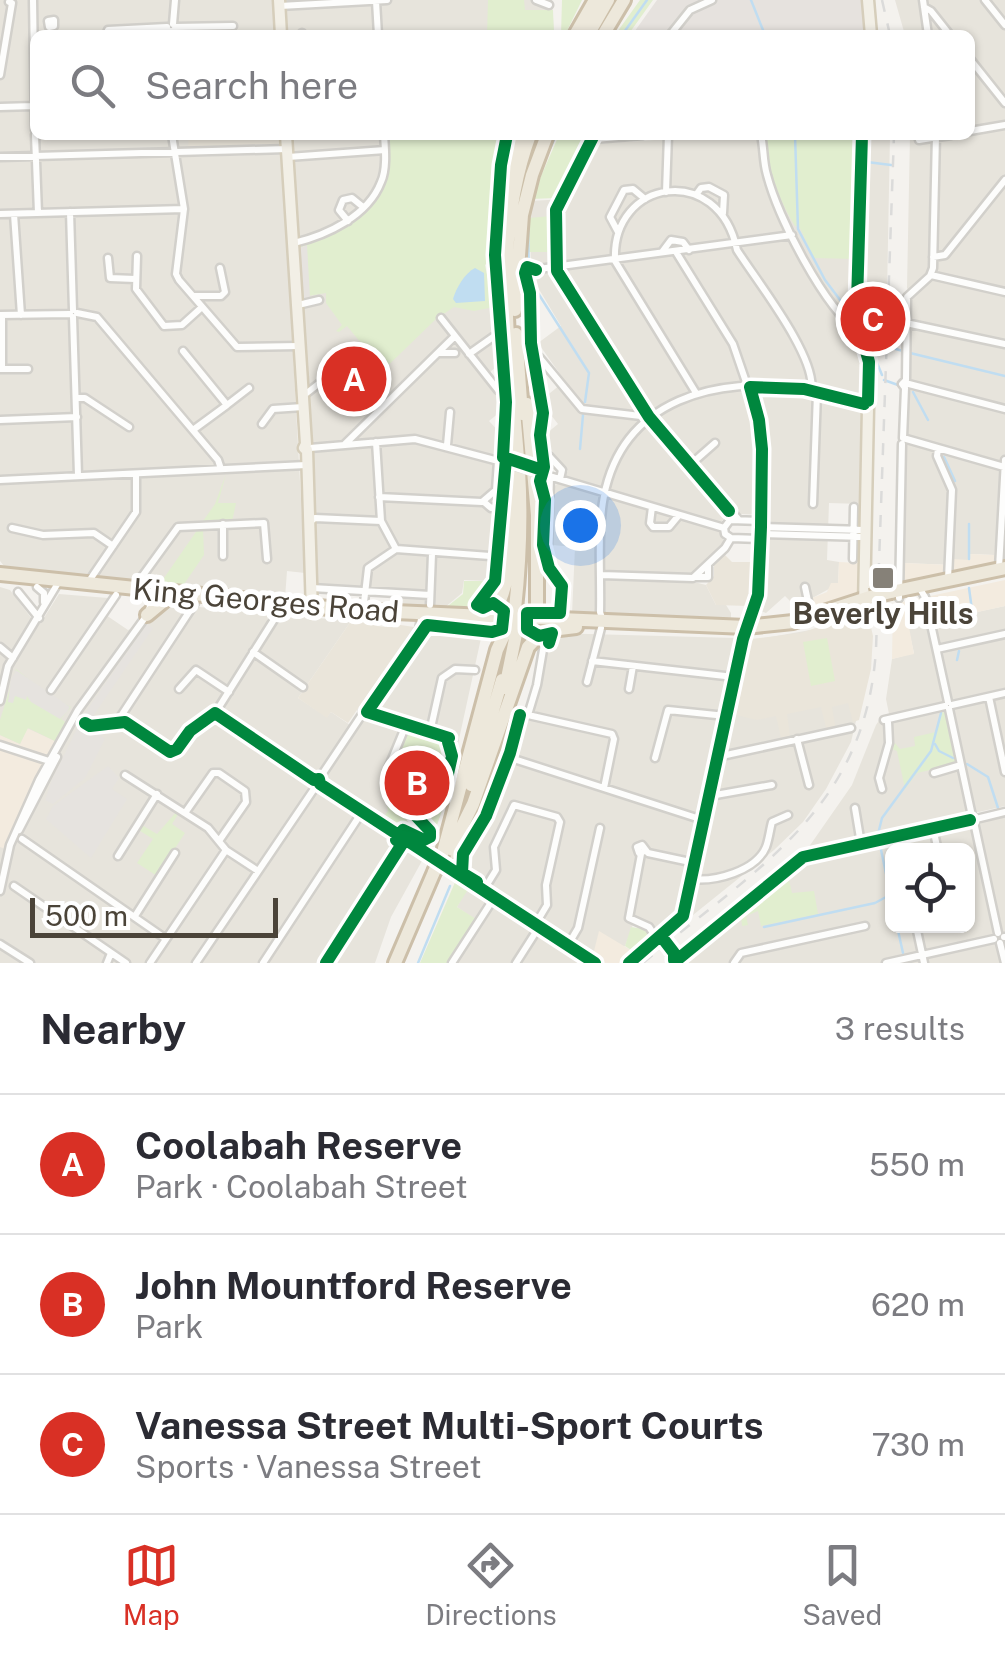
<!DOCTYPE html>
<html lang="en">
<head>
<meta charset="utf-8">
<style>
  body { margin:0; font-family:"Public Sans",sans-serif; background:#f2f2f3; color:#2b2b33 }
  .controls { position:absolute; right:30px; bottom:30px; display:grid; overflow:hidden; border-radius:15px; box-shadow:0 2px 8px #0004 }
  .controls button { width:90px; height:90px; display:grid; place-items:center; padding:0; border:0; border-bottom:2px solid #e1e1e2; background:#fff; color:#2b2b33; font:50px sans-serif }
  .scale { position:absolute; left:30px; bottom:25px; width:248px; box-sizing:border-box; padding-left:10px; border:5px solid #4b4439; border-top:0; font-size:28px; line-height:35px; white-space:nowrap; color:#4b4439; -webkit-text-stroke:8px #fff; paint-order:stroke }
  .you { position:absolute; left:580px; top:525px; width:35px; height:35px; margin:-25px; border:8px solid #fff; border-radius:50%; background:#1a73e8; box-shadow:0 0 0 15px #1a73e833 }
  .badge { display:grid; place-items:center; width:65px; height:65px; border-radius:50%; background:#d93025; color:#fff; font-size:32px; font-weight:700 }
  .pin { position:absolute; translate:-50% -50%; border:5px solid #fff; box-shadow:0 2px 10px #0006 }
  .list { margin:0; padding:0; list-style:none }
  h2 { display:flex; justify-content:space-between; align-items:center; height:130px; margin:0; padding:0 40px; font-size:42px }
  h2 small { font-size:32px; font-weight:400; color:#7c7c81 }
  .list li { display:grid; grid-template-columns:65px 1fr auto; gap:30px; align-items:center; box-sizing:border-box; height:140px; padding:0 40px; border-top:2px solid #e1e1e2 }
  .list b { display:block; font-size:38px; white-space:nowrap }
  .list p { margin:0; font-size:32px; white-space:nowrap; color:#7c7c81 }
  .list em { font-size:32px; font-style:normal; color:#7c7c81 }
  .icon { flex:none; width:55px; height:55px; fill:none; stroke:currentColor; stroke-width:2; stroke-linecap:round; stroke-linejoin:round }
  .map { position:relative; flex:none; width:1005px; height:963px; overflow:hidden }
  .search { position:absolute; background:#fff; box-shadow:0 2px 8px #0004; left:30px; right:30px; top:30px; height:110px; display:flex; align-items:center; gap:25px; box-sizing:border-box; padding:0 35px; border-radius:15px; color:#7c7c81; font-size:38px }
  .sheet { height:550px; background:#fff }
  nav { display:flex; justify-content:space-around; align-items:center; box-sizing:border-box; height:140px; border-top:2px solid #e1e1e2; background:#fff; font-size:28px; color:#7c7c81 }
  nav a { display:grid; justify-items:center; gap:5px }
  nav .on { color:#d93025 }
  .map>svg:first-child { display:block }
  .residential { fill:#e7e4dc; fill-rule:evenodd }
  .commercial { fill:#f3ebdf }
  .industrial { fill:#e6e2de }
  .education { fill:#eae5da }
  .green { fill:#e1eecf }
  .parking { fill:#e6e3df }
  .water { fill:#c0ddf1 }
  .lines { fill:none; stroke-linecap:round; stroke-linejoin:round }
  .stream { stroke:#c0ddf1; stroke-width:2.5 }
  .minor-casing { stroke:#d2d0cb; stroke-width:11 }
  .major-casing { stroke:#d6cebb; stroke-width:15 }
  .highway-casing { stroke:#ccbfa9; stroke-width:18 }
  .minor { stroke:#fdfdfc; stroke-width:6 }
  .major { stroke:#f2efe6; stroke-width:10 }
  .highway { stroke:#ede8db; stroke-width:12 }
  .rail { stroke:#dbdbda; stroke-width:2.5; stroke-dasharray:12 12; stroke-linecap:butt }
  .minor-bridge-casing { stroke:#d2d0cb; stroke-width:11; stroke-linecap:butt }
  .highway-bridge-casing { stroke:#ccbfa9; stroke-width:18; stroke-linecap:butt }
  .minor-bridge { stroke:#fdfdfc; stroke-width:6 }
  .highway-bridge { stroke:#ede8db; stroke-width:12 }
  .cycleway-casing { stroke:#fff; stroke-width:19 }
  .cycleway { stroke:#00873e; stroke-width:12 }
  .poi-dot { fill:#868178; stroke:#fff; stroke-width:4 }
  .labels { text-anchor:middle; stroke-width:10; stroke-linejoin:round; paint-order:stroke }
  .street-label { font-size:30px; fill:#4b4439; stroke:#fff }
  .poi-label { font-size:30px; font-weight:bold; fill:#4b4439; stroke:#fff }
</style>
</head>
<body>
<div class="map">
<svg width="1005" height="963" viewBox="0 0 1005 963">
  <rect width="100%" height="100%" fill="#f4f2ee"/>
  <!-- residential -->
  <path class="residential" d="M0,0h274l2,35h-241v100h154v22l93,-3 23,419 -18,-2 -2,27 -277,-27 -8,-10z
    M284,0h268l2,35h-268z
    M895,0h110v547h-10v8l-24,-1 -1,6 -17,5 -50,-2 9,-265 -5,-10 3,-153h60v-100h-65z
    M291,135h214l-5,32 -8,22 -4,46 3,24 -7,6 15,66 1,32 -12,11 15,13 2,21 -16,13 14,15 -5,94 -7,51 -27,-1 -2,13 -18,15h-46v-16l-80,-6z
    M730,135h160l-3,160h-32l2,43 8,25 -5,141 -31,-1 -2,57 12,2 -1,22 -33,18 -12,2 -8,-8 -19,17 -8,-3 5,-15 3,-80 -26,-1 -7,-7 -12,15 -1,11 5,10 -33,32 2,7 12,3 10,20h10l5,8v8l-159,-7 3,-67 -23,-2 3,-59 13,-15 -27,-33 17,-14 -18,-23 25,-20 -27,-38 23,-17 -30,-50 -1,-75 36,-2 28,-55z
    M0,587l10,3 22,29 8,5 19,-30 49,4 -8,13 28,19 19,-7 14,-18 9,-1 99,10 -2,7 8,5 9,-11 67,6 -53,77 29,19 4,-5 25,17 71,-103 56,3 -37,170 -18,51 -37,67 -16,46h-375z
    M1005,606v200l-199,45 46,-66 24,-60 6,-9 7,-2 -3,-15 6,-40 22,-6 -6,-26z
    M870,609v53l-19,80 -25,47 -23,33 -29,28 -81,65 -14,-1 -20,16 -9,-8 -15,-3 -10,27 -32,9 -8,8h-137l28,-43 -19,-13 15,-29 -8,-5 5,-27 18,-30 20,-53 11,-45 13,3 21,-88 183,5 13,3 68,-12z
    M1005,817v146h-321l124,-101zM892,851h76v75h-76z"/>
  <!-- commercial -->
  <path class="commercial" d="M995,547h10v17l-103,18 1,-19 49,2 1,-6 16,1 1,-6 24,1z
    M839,562l19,1 -1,29 -43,17 -2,-11 15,-6 4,-9h7z
    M1005,580v26l-96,21 5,27 -22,5 1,-55z
    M27,728l30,14 -52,107 -5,-2v-112l20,9z
    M599,931l35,21 -13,11h-36l8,-8z"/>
  <!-- industrial -->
  <path class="industrial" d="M657,0h205l5,35h-235z"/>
  <!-- education -->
  <path class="education" d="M189,135h92v9l-93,3z
    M724,554l8,8h22l-1,31 -5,13 -32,-1 -10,-20 8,-9v-12z
    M867,610l6,26 -2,33 -12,51 -6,2 -5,-19 -16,4 3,19 -9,2 -5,-21 -34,7 3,22 -9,2 -5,-22 -19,4 -25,-6 19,-75 50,-6z
    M351,621l25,2 1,3 9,1 1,-4 27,4 -66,96 -17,-11 -4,6 -29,-20z"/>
  <!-- green -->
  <path class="green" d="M488,0h36l1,10h28l1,25h-67z
    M562,0h20l-17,35h-4z
    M640,0h13l-25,35h-13z
    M389,135h116c-6,43 -19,81 -14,124l-6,6 9,42 -20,4 -20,-4 -18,12 -94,91 -19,-20 43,-41 -19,-23 -8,6 -3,-1 6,-6 -16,-22v-10l-24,4 -4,-49c60,-26 95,-37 91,-113z
    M559,135h28l-32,63 -24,1z
    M765,135h94l-3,124 -42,-1 -15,-32h-4c-18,-30 -27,-56 -30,-91z
    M551,216v36h-22v-34z
    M226,474l-8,29h18l-4,19 -31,2 14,-20z
    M198,529h5l1,26 -24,35 -23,-2z
    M494,557h3l-5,30 -16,18 -32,4 19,-15 1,-13h27z
    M827,638l8,43 -24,5 -8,-44z
    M16,669l36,28 19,10 -10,12 6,4 -10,19 -29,-14 -8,16 -20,-9v-15z
    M945,712l11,52 -39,9 -12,16 -8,-38 -5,-2 3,-6 5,6 15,-3 -1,-9 22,-5 4,-19z
    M406,730l49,16 -9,53 -18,51 -46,-30 6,-9 -2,-19 -4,-2z
    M178,810l2,1 -8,13 13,9 -28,43 -20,-13 16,-24 -16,-10 3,-5 17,10z
    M788,876l4,17 22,-2 4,23 -57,12 -3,-15 -12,5 2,9 -6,1 -1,-11z
    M456,880l13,8 -12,19 19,12 -28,44h-28z
    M631,927l14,2 6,6 -17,17 -9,-6z"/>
  <!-- parking -->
  <path class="parking" d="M307,245l3,52 -6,1 -5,-50z
    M147,624l6,4 -66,97 18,14 -20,39 -32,26 -8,-4 6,-18 33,-68z
    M16,670l54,37 -3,5 -7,7 -29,-17 -4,-6 -1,4 -11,-4 -2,7 -5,-1 3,-22z
    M108,766l11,12 -7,11 15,10 -36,59 -45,-39 7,-13z"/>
  <!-- water -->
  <path class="water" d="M475,268l9,5 1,28 -29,2 -3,-4c3,-11 12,-26 22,-31z"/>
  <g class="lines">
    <!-- stream -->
    <path class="stream" d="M751,0l14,35
      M622,35l25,-35
      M795,135l3,94 27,51 28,37
      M867,162l24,3
      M541,169l15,-34
      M528,226l1,53 60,94 -4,29
      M864,331l18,44
      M871,342l32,9
      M910,353l95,23
      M884,380l14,5
      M913,392l15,28
      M580,449l3,-34
      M944,457l11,24
      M969,559v-35
      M969,588l3,22
      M957,660l2,-9
      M935,744l4,7 14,7
      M967,764l21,13 10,31
      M878,834l4,-16 49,-67 10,-38
      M880,845l8,38
      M890,891l2,12
      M897,926l6,27
      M764,927l111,-24 11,-6 3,-11
      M418,963l32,-77"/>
    <defs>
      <path id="minor" d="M33,0l2,130
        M536,0l13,5
        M923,0l5,35
        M985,0l20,25
        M376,1l2,34
        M280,6l107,-6
        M924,7l7,4 19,24
        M54,20v6l-5,1 -1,-6z
        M173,24l2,-24
        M175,27l58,-1
        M302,33v2
        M106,35l2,-5 59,-3
        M171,35v-4
        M670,35l20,-25 22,-10
        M970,59l35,44
        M0,75l12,-72 -3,-1
        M0,107l34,-1
        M970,131l35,-6
        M35,135l3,78
        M172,135l12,74 -8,65 3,6 58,67 62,-1
        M643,135l-49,4 -7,6 -31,65 2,64 91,143 90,103
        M761,135c3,13 2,27 6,40 11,42 57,133 92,157
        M919,140l32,-5
        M0,157l287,-8
        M288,157l97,-7
        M666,192l2,-57
        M696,195l5,-7 8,-1 15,8 -1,18
        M70,212l3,98
        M0,214l184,-5
        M14,214l7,101
        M348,221l-9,-11 4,-10 9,-2 11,9
        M618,232l-8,-15 14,-27 9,-1 12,10
        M294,243c33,-8 74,-27 87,-61 6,-13 4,-33 3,-47
        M662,252l9,-12 12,2 6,8
        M676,252l57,92 26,76 3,29 -4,141 -12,37
        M137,256l-1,33 28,37 18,-1 20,-18
        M933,257l12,-2 60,-75
        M108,258l2,20 25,1
        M531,270l261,-35
        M931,275l74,17
        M194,296h27l4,-4 -5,-24
        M298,305l21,-5
        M77,313l20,4 121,143 3,9
        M0,315l70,-1
        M2,315v54
        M73,317l5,158
        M441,318l57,72
        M906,323l99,21
        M183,351l44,54 -34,25
        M440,353h15
        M469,354l24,-17
        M539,357l43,52 67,8
        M1,369h27
        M909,384l96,25
        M696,393l-81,-132c-4,-83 104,-99 122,-11 19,30 81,108 74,141
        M303,396l56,-44
        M76,398h9l44,29
        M227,405l22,-17
        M0,420l77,-3
        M262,424l11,-15 30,-2
        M903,438l2,-50 -3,-4 4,-4 1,-83 23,-21 3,-8 3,-133
        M903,438l101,29
        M376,442l5,79 15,28 94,7
        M344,445l111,-109
        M447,445l3,-33
        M310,448l105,-9 91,24
        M938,449l-1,7 15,34 -4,89
        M549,456l13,14 -2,9
        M690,465l25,-22
        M539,473l185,55
        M0,480l306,-15
        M379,497l103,5 14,-12 2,-29
        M484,502l7,6 7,-1 3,-7 -5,-9
        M813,504l4,-111
        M652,507l-2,16 3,4h16l10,-12
        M309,523l6,-5 66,3
        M761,527l103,3
        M12,528l31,7 51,-2 19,13
        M724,528l1,6 6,4 29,1
        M724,528l6,-8 31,1
        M760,534l104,3
        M548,544l2,-67
        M223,556v-32
        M853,559l1,-52
        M999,568l6,-108
        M601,575l92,3 32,-30 6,-10
        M696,577h12v-12
        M87,584l49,-72v-36
        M37,587l7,6v9
        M805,587l6,28
        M312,588l118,7
        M133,589l45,-62 86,-4 3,36
        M920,589l5,8 23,105
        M18,592l21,26
        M899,598l3,-154
        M195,603l-74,113 49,36 7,-3 13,-18 24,-16 66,-105
        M430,605l2,-51
        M363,611l5,-43 28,-19
        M603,621l-3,-9c1,-37 -3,-79 4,-116 19,-97 113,-121 200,-107 20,4 40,12 60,15
        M544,644l-7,41 -9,30 84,19 2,5 -10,49
        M0,647l13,11
        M937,649l68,-15
        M253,652l50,35
        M592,661l142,16
        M587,682l14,-54
        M179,689l17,-19 33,22
        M629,689l4,-23
        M51,690l65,-95
        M989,697l16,75
        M0,701l8,-35 50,-83
        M952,705l53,-12
        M949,709l23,107
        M363,711l90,28
        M215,713l99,67
        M884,720l61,-14
        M430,732l12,-54 13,-9 20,1
        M797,739l12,46
        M0,745l49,16
        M717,757l134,-29
        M655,758l13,-48 58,6
        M514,759l189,61
        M387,771l19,-46
        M934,773l27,-8
        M125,775l83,53 18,22 32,21
        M319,779l100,-150 3,-15
        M320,784l114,75
        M882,789l-3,-11 10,-35 -1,-21
        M710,796l62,-11
        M855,808l6,36
        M185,813l28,-40h6l26,18 1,11 -27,39
        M976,819l29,-7
        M974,822l24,111
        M933,828l5,23
        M19,830l38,-73
        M900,836l3,15
        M22,839l144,100
        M645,851l-6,2 -2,-6 5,-2 6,8 47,10
        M641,854l-12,64 20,9 8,12
        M118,856l39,-62
        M449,869l146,94
        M691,879c24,3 65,-8 75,-32 3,-8 4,-18 6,-25l16,-7
        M14,886l112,77
        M0,891l10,-46 29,-65 39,-70 69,-95 8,-23
        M483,891l13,-21 -2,-23 20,-42 43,12 3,5 -14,63 1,20 -12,20
        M135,916l40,-63
        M916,926l8,37
        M661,936l13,17v7
        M1004,937h1
        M1000,943l5,20
        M0,944l30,19
        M568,945l10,-17 22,-100
        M674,960l129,-103 167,-37
        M107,963l4,-10
        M150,963l76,-113
        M196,963l120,-177
        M263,963l99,-151
        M326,963l79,-123
        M452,963l42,-65
        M516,963l23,-36
        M734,963l7,-10 124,-27
        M886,963l108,-24"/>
      <path id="major" d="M279,0l2,35
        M868,0l3,35
        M286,135l20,309 -2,4 3,2 5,163
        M862,135l-5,167 2,25 10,35 -1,39
        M864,606l4,-198
        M629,963l54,-47 63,-289"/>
      <path id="highway" d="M575,35l20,-35
        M588,35l20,-35
        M603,35l21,-35
        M500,239l6,-59 13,-45
        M515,310l7,-95 10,-40 15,-40
        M516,334l6,80
        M527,404l10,111v92l8,11
        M0,574l348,36 398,17 47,-5 77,-25
        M891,592l114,-24
        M515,609c5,-46 7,-92 4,-138 -8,-113 -29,-227 11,-336
        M481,611l16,-5c21,-35 12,-114 12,-155
        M147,615l18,-15
        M450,623l60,1
        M505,688l11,-54
        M471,785l31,-105
        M443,852l54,-202 7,-15 12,-12
        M448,855l25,-51 55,-157 15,-16 33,-4
        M395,963l39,-91"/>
    </defs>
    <!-- minor casing -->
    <use href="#minor" class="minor-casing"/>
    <!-- major casing -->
    <use href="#major" class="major-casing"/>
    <!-- highway casing -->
    <use href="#highway" class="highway-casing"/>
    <!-- minor -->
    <use href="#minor" class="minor"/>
    <!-- major -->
    <use href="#major" class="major"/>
    <!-- highway -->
    <use href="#highway" class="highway"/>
    <!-- rail -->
    <path class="rail" d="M882,0l8,35
      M643,963c111,-94 223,-152 233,-314l18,-514"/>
    <defs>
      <path id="minor-bridge" d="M506,463l33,10"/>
      <path id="highway-bridge" d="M870,597l21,-5
        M434,872l9,-20"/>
    </defs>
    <!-- minor-bridge casing -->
    <use href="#minor-bridge" class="minor-bridge-casing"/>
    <!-- highway-bridge casing -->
    <use href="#highway-bridge" class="highway-bridge-casing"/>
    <!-- minor-bridge -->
    <use href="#minor-bridge" class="minor-bridge"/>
    <!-- highway-bridge -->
    <use href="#highway-bridge" class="highway-bridge"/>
    <defs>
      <path id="cycleway" d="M507,135l-6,30 -6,90 11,147 -3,55 36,12
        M594,135l-38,75 1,61 92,146 80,94
        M862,135l-5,167 2,25 10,35 -1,39
        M536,270l-9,-3 -2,6 5,20 1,50 12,70 -3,22 4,32 -4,14 5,19 -2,45 6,23 13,18 -2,27h-33v16l12,7 13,-3 -3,10
        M85,723l5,3 35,-4 45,30 7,-3 13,-18 25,-18 99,67 5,-1
        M449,738l-82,-26 60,-87 65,7 10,-3 2,-18 -11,-8 -10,5 -6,-3 18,-24 11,-122
        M319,779l1,5 275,179
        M477,882l-15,-9 1,-19 23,-38 24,-63 10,-38
        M661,936l13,17v7h3l126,-103 167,-37
        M326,963l76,-119 -6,-4 7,-10 21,10 6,-3v-6l-16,-17 -3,-14 6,-5 16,7 10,-6 9,-40 -4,-14
        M629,963l54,-47 60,-277 15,-44 3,-68 1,-78 -3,-29 -9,-33 54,2 60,15"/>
    </defs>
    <!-- cycleway casing -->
    <use href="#cycleway" class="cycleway-casing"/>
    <!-- cycleway -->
    <use href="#cycleway" class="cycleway"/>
  </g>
  <!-- markers -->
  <rect class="poi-dot" x="871" y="566" width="24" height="24" rx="5"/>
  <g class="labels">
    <!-- street labels -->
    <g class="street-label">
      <text transform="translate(266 601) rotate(5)" y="10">King Georges Road</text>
    </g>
    <!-- poi labels -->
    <g class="poi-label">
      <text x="883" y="624">Beverly Hills</text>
    </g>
  </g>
</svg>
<div class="controls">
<button><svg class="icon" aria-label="locate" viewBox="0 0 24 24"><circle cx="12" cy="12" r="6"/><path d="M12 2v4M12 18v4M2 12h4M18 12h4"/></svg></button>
</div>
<div class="scale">500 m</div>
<div class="you"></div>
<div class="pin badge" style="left:354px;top:379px">A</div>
<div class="pin badge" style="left:417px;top:783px">B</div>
<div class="pin badge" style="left:873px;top:319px">C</div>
<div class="search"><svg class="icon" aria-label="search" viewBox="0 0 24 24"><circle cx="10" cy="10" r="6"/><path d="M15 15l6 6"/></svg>Search here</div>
</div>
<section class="sheet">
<h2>Nearby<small>3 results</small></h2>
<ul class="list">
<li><span class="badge">A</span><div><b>Coolabah Reserve</b><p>Park · Coolabah Street</p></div><em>550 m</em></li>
<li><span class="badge">B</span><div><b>John Mountford Reserve</b><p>Park</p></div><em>620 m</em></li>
<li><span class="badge">C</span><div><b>Vanessa Street Multi-Sport Courts</b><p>Sports · Vanessa Street</p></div><em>730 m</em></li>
</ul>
</section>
<nav>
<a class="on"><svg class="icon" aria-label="map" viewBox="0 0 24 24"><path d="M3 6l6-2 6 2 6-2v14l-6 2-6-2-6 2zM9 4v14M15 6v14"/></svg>Map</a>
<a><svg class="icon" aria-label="directions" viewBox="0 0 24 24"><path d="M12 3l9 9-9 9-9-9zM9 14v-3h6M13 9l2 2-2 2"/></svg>Directions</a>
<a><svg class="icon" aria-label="saved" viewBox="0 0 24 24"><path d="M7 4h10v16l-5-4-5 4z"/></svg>Saved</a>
</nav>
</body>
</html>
